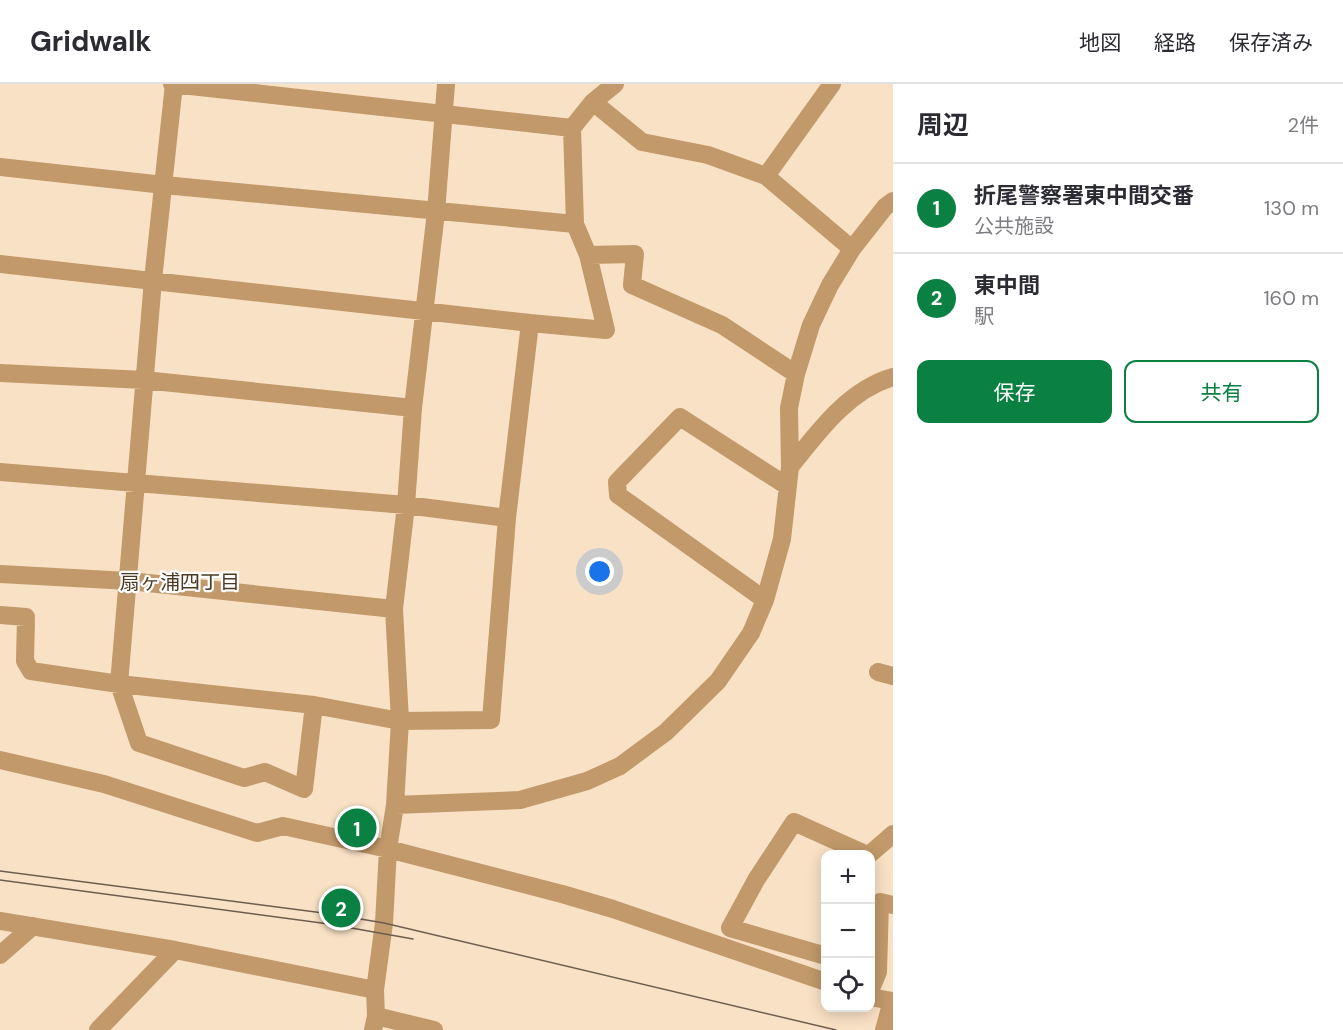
<!DOCTYPE html>
<html lang="ja">
<head>
<meta charset="utf-8">
<style>
  body { margin:0; font-family:"DM Sans","Noto Sans JP",sans-serif; background:#f7f7f7; color:#2b2b33 }
  .controls { position:absolute; right:18px; bottom:18px; display:grid; overflow:hidden; border-radius:12px; box-shadow:0 3px 15px #0003 }
  .controls button { width:54px; height:54px; display:grid; place-items:center; padding:0; border:0; border-bottom:2px solid #e1e1e2; background:#fff; color:#2b2b33; font:30px sans-serif }
  .you { position:absolute; left:600px; top:488px; width:21px; height:21px; margin:-15px; border:4px solid #fff; border-radius:50%; background:#1a73e8; box-shadow:0 0 0 9px #1a73e833 }
  .badge { display:grid; place-items:center; width:39px; height:39px; border-radius:50%; background:#0b8043; color:#fff; font-size:20px; font-weight:700 }
  .pin { position:absolute; translate:-50% -50%; border:3px solid #fff; box-shadow:0 2px 6px #0006 }
  .list { margin:0; padding:0; list-style:none }
  h2 { display:flex; justify-content:space-between; align-items:center; height:78px; margin:0; padding:0 24px; font-size:26px }
  h2 small { font-size:20px; font-weight:400; color:#7c7c81 }
  .list li { display:grid; grid-template-columns:39px 1fr auto; gap:18px; align-items:center; box-sizing:border-box; height:90px; padding:0 24px; border-top:2px solid #e1e1e2 }
  .list b { display:block; font-size:22px; white-space:nowrap }
  .list p { margin:0; font-size:20px; white-space:nowrap; color:#7c7c81 }
  .list em { font-size:20px; font-style:normal; color:#7c7c81 }
  .actions { display:flex; gap:12px; padding:18px 24px }
  .actions a { flex:1; padding:14px 0; border:2px solid #0b8043; border-radius:12px; text-align:center; font-size:21px; color:#0b8043 }
  .actions .main { background:#0b8043; color:#fff }
  .icon { flex:none; width:33px; height:33px; fill:none; stroke:currentColor; stroke-width:2; stroke-linecap:round; stroke-linejoin:round }
  .map { position:relative; flex:none; width:893px; height:946px; overflow:hidden }
  header { display:flex; align-items:center; gap:36px; box-sizing:border-box; height:84px; padding:0 30px; background:#fff; border-bottom:2px solid #e1e1e2 }
  header strong { font-size:28px }
  nav { display:flex; gap:33px; margin-inline-start:auto; font-size:21px }
  main { display:flex }
  aside { flex:1; background:#fff }
  .map>svg:first-child { display:block }
  .lines { fill:none; stroke-linecap:round; stroke-linejoin:round }
  .minor { stroke:#c1996a; stroke-width:18 }
  .tertiary { stroke:#c1996a; stroke-width:18 }
  .tram { stroke:#6c5e4e; stroke-width:1.5 }
  .labels { text-anchor:middle; stroke-width:4.5; stroke-linejoin:round; paint-order:stroke }
  .neighbourhood-label { font-size:20px; fill:#4e3a23; stroke:#fff }
</style>
</head>
<body>
<header>
<strong>Gridwalk</strong>
<nav><a>地図</a><a>経路</a><a>保存済み</a></nav>
</header>
<main>
<div class="map">
<svg width="893" height="946" viewBox="0 0 893 946">
  <rect width="100%" height="100%" fill="#f9e1c5"/>
  <g class="lines">
    <!-- minor -->
    <path class="minor" d="M172,0l400,44
      M174,0l-21,196 -34,404 20,59 105,35 21,-6 39,17 10,-84
      M593,18l49,40 66,13 58,21 86,73
      M0,83l164,18 411,39
      M766,92l66,-92
      M588,171l47,-1 -3,31 90,40 74,49
      M0,180l530,59
      M0,289l144,7 269,28
      M790,383c28,-35 58,-77 103,-90
      M0,388l406,33 101,13
      M0,490l129,7 265,28
      M765,516l-147,-105 -1,-13 63,-65 107,69
      M0,531l26,2 -1,44 6,10 88,13 195,21 86,16 91,-1 16,-202 23,-195 76,7 -18,-75 -13,-31 -3,-96 21,-26 22,-18
      M878,588l15,4
      M0,676l104,24 153,49 26,-7 105,23 174,45 51,15 213,73
      M395,721l125,-5 67,-19 33,-15 46,-34 52,-51 33,-48 14,-33 17,-61 8,-72 -1,-59 7,-34 15,-49 19,-40 22,-36 33,-42 8,-6
      M870,770l23,-20
      M0,837l175,29 200,40
      M0,871l33,-29
      M826,872l-96,-28 26,-48 38,-58 71,32
      M870,907l8,-19 2,-70 13,3
      M870,913l22,4 -8,29
      M376,932l58,14
      M98,946l77,-80
      M373,946l3,-14 -1,-26 9,-67 4,-74 7,-44 5,-84 -6,-112 12,-104 7,-97 23,-196 10,-128"/>
    <!-- tertiary -->
    <path class="tertiary" d="M892,917l1,1"/>
    <!-- tram -->
    <path class="tram" d="M0,787l331,43 53,9 452,107
      M0,796l329,44 84,15"/>
  </g>
  <g class="labels">
    <!-- neighbourhood labels -->
    <g class="neighbourhood-label">
      <text x="180" y="505">扇ヶ浦四丁目</text>
    </g>
  </g>
</svg>
<div class="controls">
<button>+</button>
<button>−</button>
<button><svg class="icon" aria-label="locate" viewBox="0 0 24 24"><circle cx="12" cy="12" r="6"/><path d="M12 2v4M12 18v4M2 12h4M18 12h4"/></svg></button>
</div>
<div class="you"></div>
<div class="pin badge" style="left:357px;top:744px">1</div>
<div class="pin badge" style="left:341px;top:824px">2</div>
</div>
<aside>
<h2>周辺<small>2件</small></h2>
<ul class="list">
<li><span class="badge">1</span><div><b>折尾警察署東中間交番</b><p>公共施設</p></div><em>130 m</em></li>
<li><span class="badge">2</span><div><b>東中間</b><p>駅</p></div><em>160 m</em></li>
</ul>
<div class="actions"><a class="main">保存</a><a>共有</a></div>
</aside>
</main>
</body>
</html>
